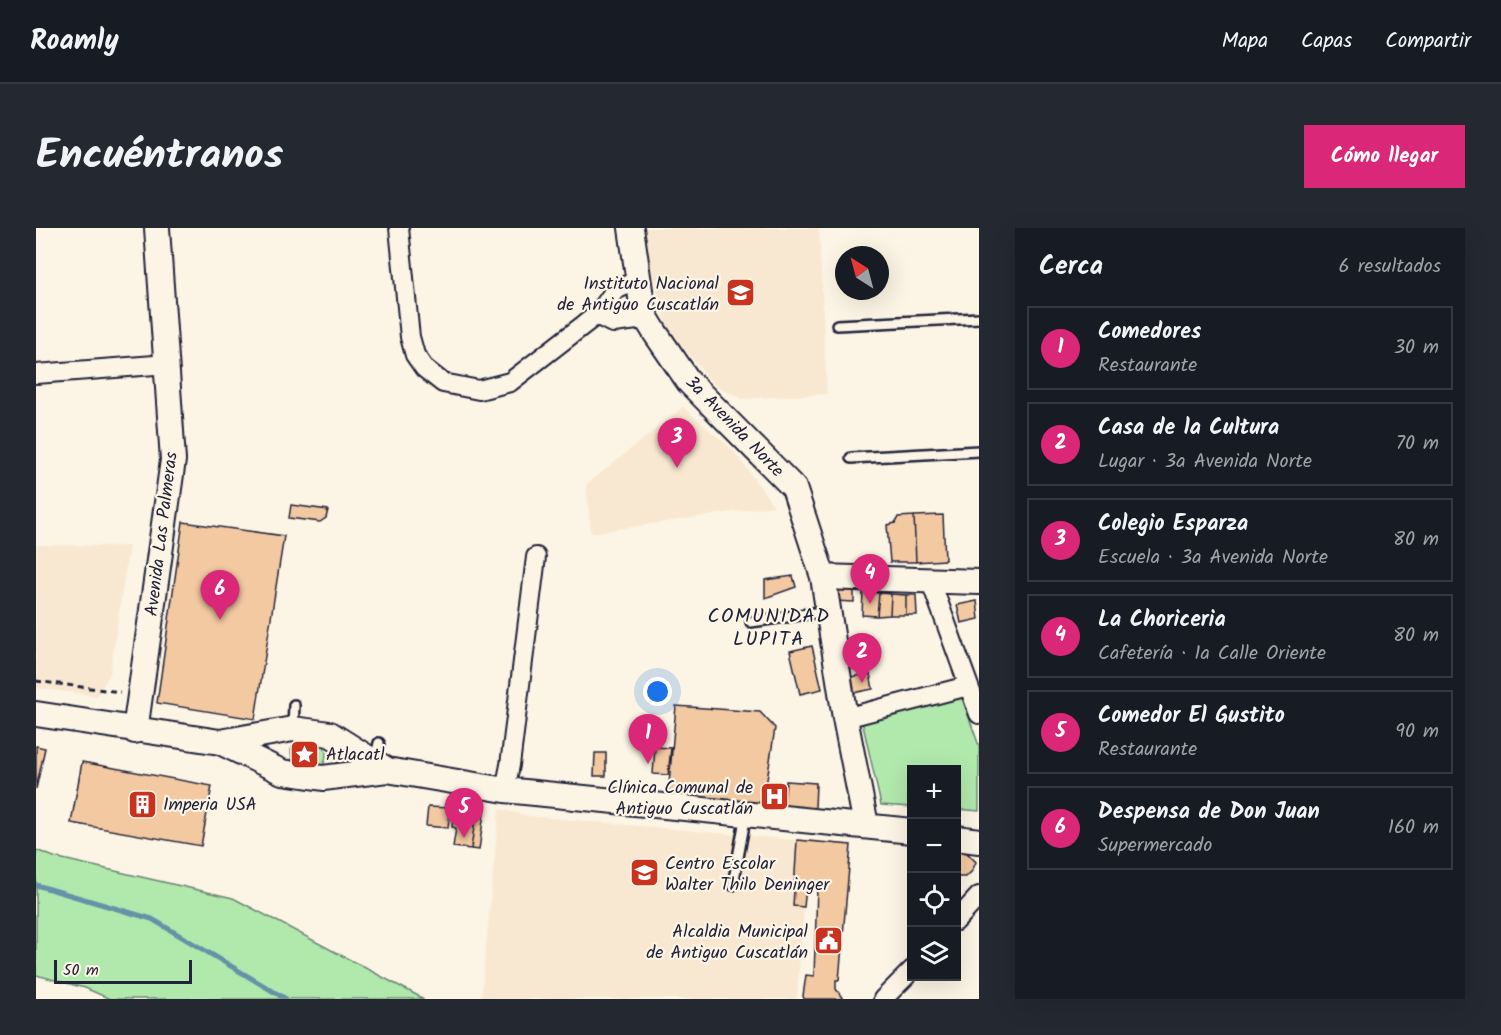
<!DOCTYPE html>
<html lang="es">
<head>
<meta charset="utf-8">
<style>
  body { margin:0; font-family:Kalam,sans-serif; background:#242831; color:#f1f3f6 }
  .controls { position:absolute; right:18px; bottom:18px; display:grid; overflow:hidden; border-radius:0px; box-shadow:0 6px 24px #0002 }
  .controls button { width:54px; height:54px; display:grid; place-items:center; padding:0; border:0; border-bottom:2px solid #363941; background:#171b24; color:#f1f3f6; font:30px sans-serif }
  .compass { position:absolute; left:799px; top:18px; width:54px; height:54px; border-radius:50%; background:#171b24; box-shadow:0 6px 24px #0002; rotate:324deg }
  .scale { position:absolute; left:18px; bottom:15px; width:138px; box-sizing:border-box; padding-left:6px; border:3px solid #22223b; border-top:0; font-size:16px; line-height:21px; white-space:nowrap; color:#22223b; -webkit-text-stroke:4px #fcf5e5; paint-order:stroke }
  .you { position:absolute; left:622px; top:464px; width:21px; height:21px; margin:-15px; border:4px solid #fff; border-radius:50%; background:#1a73e8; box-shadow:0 0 0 9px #1a73e833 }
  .badge { display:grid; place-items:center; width:39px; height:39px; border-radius:50%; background:#db2777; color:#fff; font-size:20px; font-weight:700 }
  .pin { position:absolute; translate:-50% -50px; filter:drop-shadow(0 2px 3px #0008) }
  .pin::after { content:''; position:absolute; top:32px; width:21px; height:18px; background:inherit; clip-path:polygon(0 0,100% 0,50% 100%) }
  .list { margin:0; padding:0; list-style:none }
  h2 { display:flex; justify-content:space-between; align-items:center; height:78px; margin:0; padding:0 24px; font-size:26px }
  h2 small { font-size:20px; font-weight:400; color:#9ea1a6 }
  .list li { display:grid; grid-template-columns:39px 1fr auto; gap:18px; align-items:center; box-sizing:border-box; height:84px; margin:0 12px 12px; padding:0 12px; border:2px solid #363941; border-radius:0px }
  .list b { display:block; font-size:22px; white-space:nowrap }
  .list p { margin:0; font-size:20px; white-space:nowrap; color:#9ea1a6 }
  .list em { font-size:20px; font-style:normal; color:#9ea1a6 }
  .icon { flex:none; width:33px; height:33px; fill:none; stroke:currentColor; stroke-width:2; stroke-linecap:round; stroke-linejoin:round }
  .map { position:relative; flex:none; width:943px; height:771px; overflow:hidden; border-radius:0px }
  header { display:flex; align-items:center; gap:36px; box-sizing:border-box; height:84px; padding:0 30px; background:#171b24; border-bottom:2px solid #363941 }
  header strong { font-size:28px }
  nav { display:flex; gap:33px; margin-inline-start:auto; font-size:21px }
  .intro { display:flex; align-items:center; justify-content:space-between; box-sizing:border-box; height:144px; padding:0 36px }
  h1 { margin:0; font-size:42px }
  .button { padding:15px 27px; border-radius:0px; background:#db2777; color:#fff; font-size:21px; font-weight:700 }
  main { display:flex; gap:36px; padding:0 36px }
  aside { flex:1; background:#171b24; border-radius:0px; box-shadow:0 6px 24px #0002 }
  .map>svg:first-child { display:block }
  .built { fill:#f9e8d1 }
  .green { fill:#b1e8ac; stroke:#6a8574; stroke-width:1.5 }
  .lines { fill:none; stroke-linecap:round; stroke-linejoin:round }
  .stream { stroke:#6592a8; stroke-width:5 }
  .building { fill:#f2c9a1; stroke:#22223b; stroke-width:1.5 }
  .lane-casing { stroke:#22223b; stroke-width:14 }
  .street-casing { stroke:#22223b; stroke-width:22 }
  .secondary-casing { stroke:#22223b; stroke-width:28 }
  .path { stroke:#22223b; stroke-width:3; stroke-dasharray:6 4.5; stroke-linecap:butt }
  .lane { stroke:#fcf5e5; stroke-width:9 }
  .street { stroke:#fcf5e5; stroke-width:18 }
  .secondary { stroke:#fcf5e5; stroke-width:24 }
  .labels { text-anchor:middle; stroke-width:4.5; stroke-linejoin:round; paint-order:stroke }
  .poi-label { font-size:18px; fill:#22223b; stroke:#fcf5e5; text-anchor:end }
  .street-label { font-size:18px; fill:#22223b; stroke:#fcf5e5 }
  .neighbourhood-label { font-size:20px; letter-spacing:1.5px; fill:#22223b; stroke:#fcf5e5 }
</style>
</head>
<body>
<header>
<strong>Roamly</strong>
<nav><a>Mapa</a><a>Capas</a><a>Compartir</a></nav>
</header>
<div class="intro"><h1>Encuéntranos</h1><a class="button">Cómo llegar</a></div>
<main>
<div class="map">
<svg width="943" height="771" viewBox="0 0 943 771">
  <rect width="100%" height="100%" fill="#fcf5e5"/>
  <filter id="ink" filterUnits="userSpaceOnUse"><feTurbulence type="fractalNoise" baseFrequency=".0167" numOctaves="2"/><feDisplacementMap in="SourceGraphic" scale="12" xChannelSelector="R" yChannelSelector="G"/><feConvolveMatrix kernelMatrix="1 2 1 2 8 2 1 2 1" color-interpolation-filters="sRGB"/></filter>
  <g filter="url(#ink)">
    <!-- built -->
    <path class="built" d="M607,0h176l8,166 -84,5 -28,-13 -47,-57 -20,-72z
      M647,179l50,43 41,56 -183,27 -5,-48z
      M0,317l93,1 -19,128 -13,22 -61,-8z
      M463,581l30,7 268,24 -4,65 11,2 -7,92h-316z"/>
    <!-- green -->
    <path class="green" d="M926,470l17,48v65l-22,-2 -1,-39h-44l-1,37 -30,-2 -19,-84z
      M261,512l23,1c8,9 8,17 1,27l-29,-6 -1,-12z
      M0,622l18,7 179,41 191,101h-314l-25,-11 -49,-13z"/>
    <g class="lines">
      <!-- stream -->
      <path class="stream" d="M0,657l116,34 134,80"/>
    </g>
    <!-- building -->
    <path class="building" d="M255,277l37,5 -2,8 -6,4 -31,-4z
      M907,287l2,45 -29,2 -2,-46z
      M878,288l2,46h-26l-3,-37 8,-2 3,-6z
      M147,294l101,14 -29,183 -98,-16z
      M757,348l3,11 -31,11v-18z
      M799,362l19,1v11l-20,-1z
      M827,364l16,1 -2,23 -15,-1z
      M843,365l12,1 -1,21 -13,1z
      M855,366l15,1v20h-16z
      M870,367h10l1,20h-11z
      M941,373l2,18 -18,4 -4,-18z
      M810,411l15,1v12l-14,1z
      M776,418l10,43 -22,5 -10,-43z
      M834,424l1,12 -24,1v-12z
      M834,446l3,15 -20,4 -3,-16z
      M640,478l84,6 15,16 -12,78 -95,-11z
      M0,518l9,2 -9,41z
      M619,519l16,1 -3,27 -15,-1z
      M559,525h11v23h-12z
      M46,534l130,24 -11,60 -130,-23z
      M750,553l30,2 -1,25 -31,-1z
      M730,558l19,3 -1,18 -21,-1z
      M392,579l22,1 -2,20 -22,-2z
      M418,582l22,2 -5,37 -18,-2 3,-19 -4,-1z
      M440,584l8,1 -5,37 -8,-1z
      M761,612l54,5 -12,135h-3v9l7,10h-39l-1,-3 3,-21 8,1 3,-88h-11l-2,19 -11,-1z
      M920,619h5l15,15 -4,9 -6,6h-10z"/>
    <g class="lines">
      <defs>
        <path id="lane" d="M801,97l142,-7
          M815,230l128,-7
          M715,394l77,-11
          M257,501l1,-24
          M339,533l4,-18
          M697,657l13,-71"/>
        <path id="street" d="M363,0l11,109 5,18 9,13 19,15 36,7 31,-8 89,-69 16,-23 22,-9
          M0,146l132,-10
          M895,354l48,132
          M809,490l123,-32
          M469,562l5,-25 26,-208
          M920,693l23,-25
          M847,771l29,-29"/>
        <path id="secondary" d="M595,0l11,76 3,12 11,18 33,48 105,106 29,89 22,141 21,107
          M563,85l14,7 32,-4
          M787,349l156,5
          M0,486l184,28 73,-13 37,5 57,36
          M99,503l38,-271 -16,-232
          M184,514l62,30 41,6 64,-8 118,20 407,41
          M920,610l23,3"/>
      </defs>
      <!-- lane casing -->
      <use href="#lane" class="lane-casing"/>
      <!-- street casing -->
      <use href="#street" class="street-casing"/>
      <!-- secondary casing -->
      <use href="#secondary" class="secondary-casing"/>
      <!-- path -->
      <path class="path" d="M0,453l84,11"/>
      <!-- lane -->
      <use href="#lane" class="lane"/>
      <!-- street -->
      <use href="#street" class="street"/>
      <!-- secondary -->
      <use href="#secondary" class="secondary"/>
    </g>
  </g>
  <!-- icons -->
  <defs>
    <symbol id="school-square" viewBox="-11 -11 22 22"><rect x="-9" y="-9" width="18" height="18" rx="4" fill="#c8321e" stroke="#fcf5e5"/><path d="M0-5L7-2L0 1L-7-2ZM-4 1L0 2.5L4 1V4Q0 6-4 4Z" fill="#fff"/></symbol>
    <symbol id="sight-square" viewBox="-11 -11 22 22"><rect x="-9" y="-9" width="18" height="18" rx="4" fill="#c8321e" stroke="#fcf5e5"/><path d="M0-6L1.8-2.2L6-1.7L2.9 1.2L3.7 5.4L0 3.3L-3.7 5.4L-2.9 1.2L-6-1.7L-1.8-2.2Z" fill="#fff"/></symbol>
    <symbol id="hospital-square" viewBox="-11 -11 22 22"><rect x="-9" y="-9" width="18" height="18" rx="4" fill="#c8321e" stroke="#fcf5e5"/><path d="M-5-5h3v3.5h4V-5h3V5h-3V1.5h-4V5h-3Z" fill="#fff"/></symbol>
    <symbol id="building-square" viewBox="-11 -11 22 22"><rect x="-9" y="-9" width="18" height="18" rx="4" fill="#c8321e" stroke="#fcf5e5"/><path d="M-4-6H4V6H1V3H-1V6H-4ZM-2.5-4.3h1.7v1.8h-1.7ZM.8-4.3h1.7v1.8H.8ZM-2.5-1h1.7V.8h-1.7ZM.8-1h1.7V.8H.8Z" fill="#fff"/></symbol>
    <symbol id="civic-square" viewBox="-11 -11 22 22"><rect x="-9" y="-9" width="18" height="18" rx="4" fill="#c8321e" stroke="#fcf5e5"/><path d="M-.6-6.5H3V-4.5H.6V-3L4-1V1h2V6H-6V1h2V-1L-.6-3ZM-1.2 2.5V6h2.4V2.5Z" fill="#fff"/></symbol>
  </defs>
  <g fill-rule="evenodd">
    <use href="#school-square" x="688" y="48" width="33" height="33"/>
    <use href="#sight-square" x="252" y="510" width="33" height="33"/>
    <use href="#hospital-square" x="722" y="552" width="33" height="33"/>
    <use href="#building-square" x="90" y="560" width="33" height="33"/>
    <use href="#school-square" x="592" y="628" width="33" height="33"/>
    <use href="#civic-square" x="776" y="696" width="33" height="33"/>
  </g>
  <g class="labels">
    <!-- poi labels -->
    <g class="poi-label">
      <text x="683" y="61">Instituto Nacional<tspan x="683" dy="21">de Antiguo Cuscatlán</tspan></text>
      <text x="290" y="532" text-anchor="start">Atlacatl</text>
      <text x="717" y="565">Clínica Comunal de<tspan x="717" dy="21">Antiguo Cuscatlán</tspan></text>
      <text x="127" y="582" text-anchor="start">Imperia USA</text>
      <text x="629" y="641" text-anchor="start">Centro Escolar<tspan x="629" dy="21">Walter Thilo Deninger</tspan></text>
      <text x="772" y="709">Alcaldia Municipal<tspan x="772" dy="21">de Antiguo Cuscatlán</tspan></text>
    </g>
    <!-- street labels -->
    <g class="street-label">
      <text transform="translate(699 198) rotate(46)" y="6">3a Avenida Norte</text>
      <text transform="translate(125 306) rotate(-83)" y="6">Avenida Las Palmeras</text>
    </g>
    <!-- neighbourhood labels -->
    <g class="neighbourhood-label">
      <text x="733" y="394">COMUNIDAD<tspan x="733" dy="23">LUPITA</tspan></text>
    </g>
  </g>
</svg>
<div class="controls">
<button>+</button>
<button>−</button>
<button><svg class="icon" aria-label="locate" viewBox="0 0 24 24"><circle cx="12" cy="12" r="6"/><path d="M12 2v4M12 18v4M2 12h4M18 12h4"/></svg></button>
<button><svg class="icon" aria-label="layers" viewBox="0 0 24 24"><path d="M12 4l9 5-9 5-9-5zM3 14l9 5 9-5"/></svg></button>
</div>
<svg class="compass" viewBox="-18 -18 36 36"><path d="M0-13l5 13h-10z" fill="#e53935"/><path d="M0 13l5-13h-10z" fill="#9ea1a6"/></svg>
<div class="scale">50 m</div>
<div class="you"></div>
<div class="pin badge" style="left:612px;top:536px">1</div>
<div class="pin badge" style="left:826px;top:455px">2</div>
<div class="pin badge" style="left:641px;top:240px">3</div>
<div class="pin badge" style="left:834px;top:376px">4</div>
<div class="pin badge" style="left:428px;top:610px">5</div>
<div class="pin badge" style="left:184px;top:392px">6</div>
</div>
<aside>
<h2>Cerca<small>6 resultados</small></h2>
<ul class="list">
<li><span class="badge">1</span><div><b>Comedores</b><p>Restaurante</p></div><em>30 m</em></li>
<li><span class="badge">2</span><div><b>Casa de la Cultura</b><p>Lugar · 3a Avenida Norte</p></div><em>70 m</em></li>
<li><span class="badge">3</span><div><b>Colegio Esparza</b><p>Escuela · 3a Avenida Norte</p></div><em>80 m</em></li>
<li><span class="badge">4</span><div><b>La Choriceria</b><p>Cafetería · 1a Calle Oriente</p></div><em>80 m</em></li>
<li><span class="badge">5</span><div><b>Comedor El Gustito</b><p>Restaurante</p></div><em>90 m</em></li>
<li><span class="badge">6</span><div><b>Despensa de Don Juan</b><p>Supermercado</p></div><em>160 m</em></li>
</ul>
</aside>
</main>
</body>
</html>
